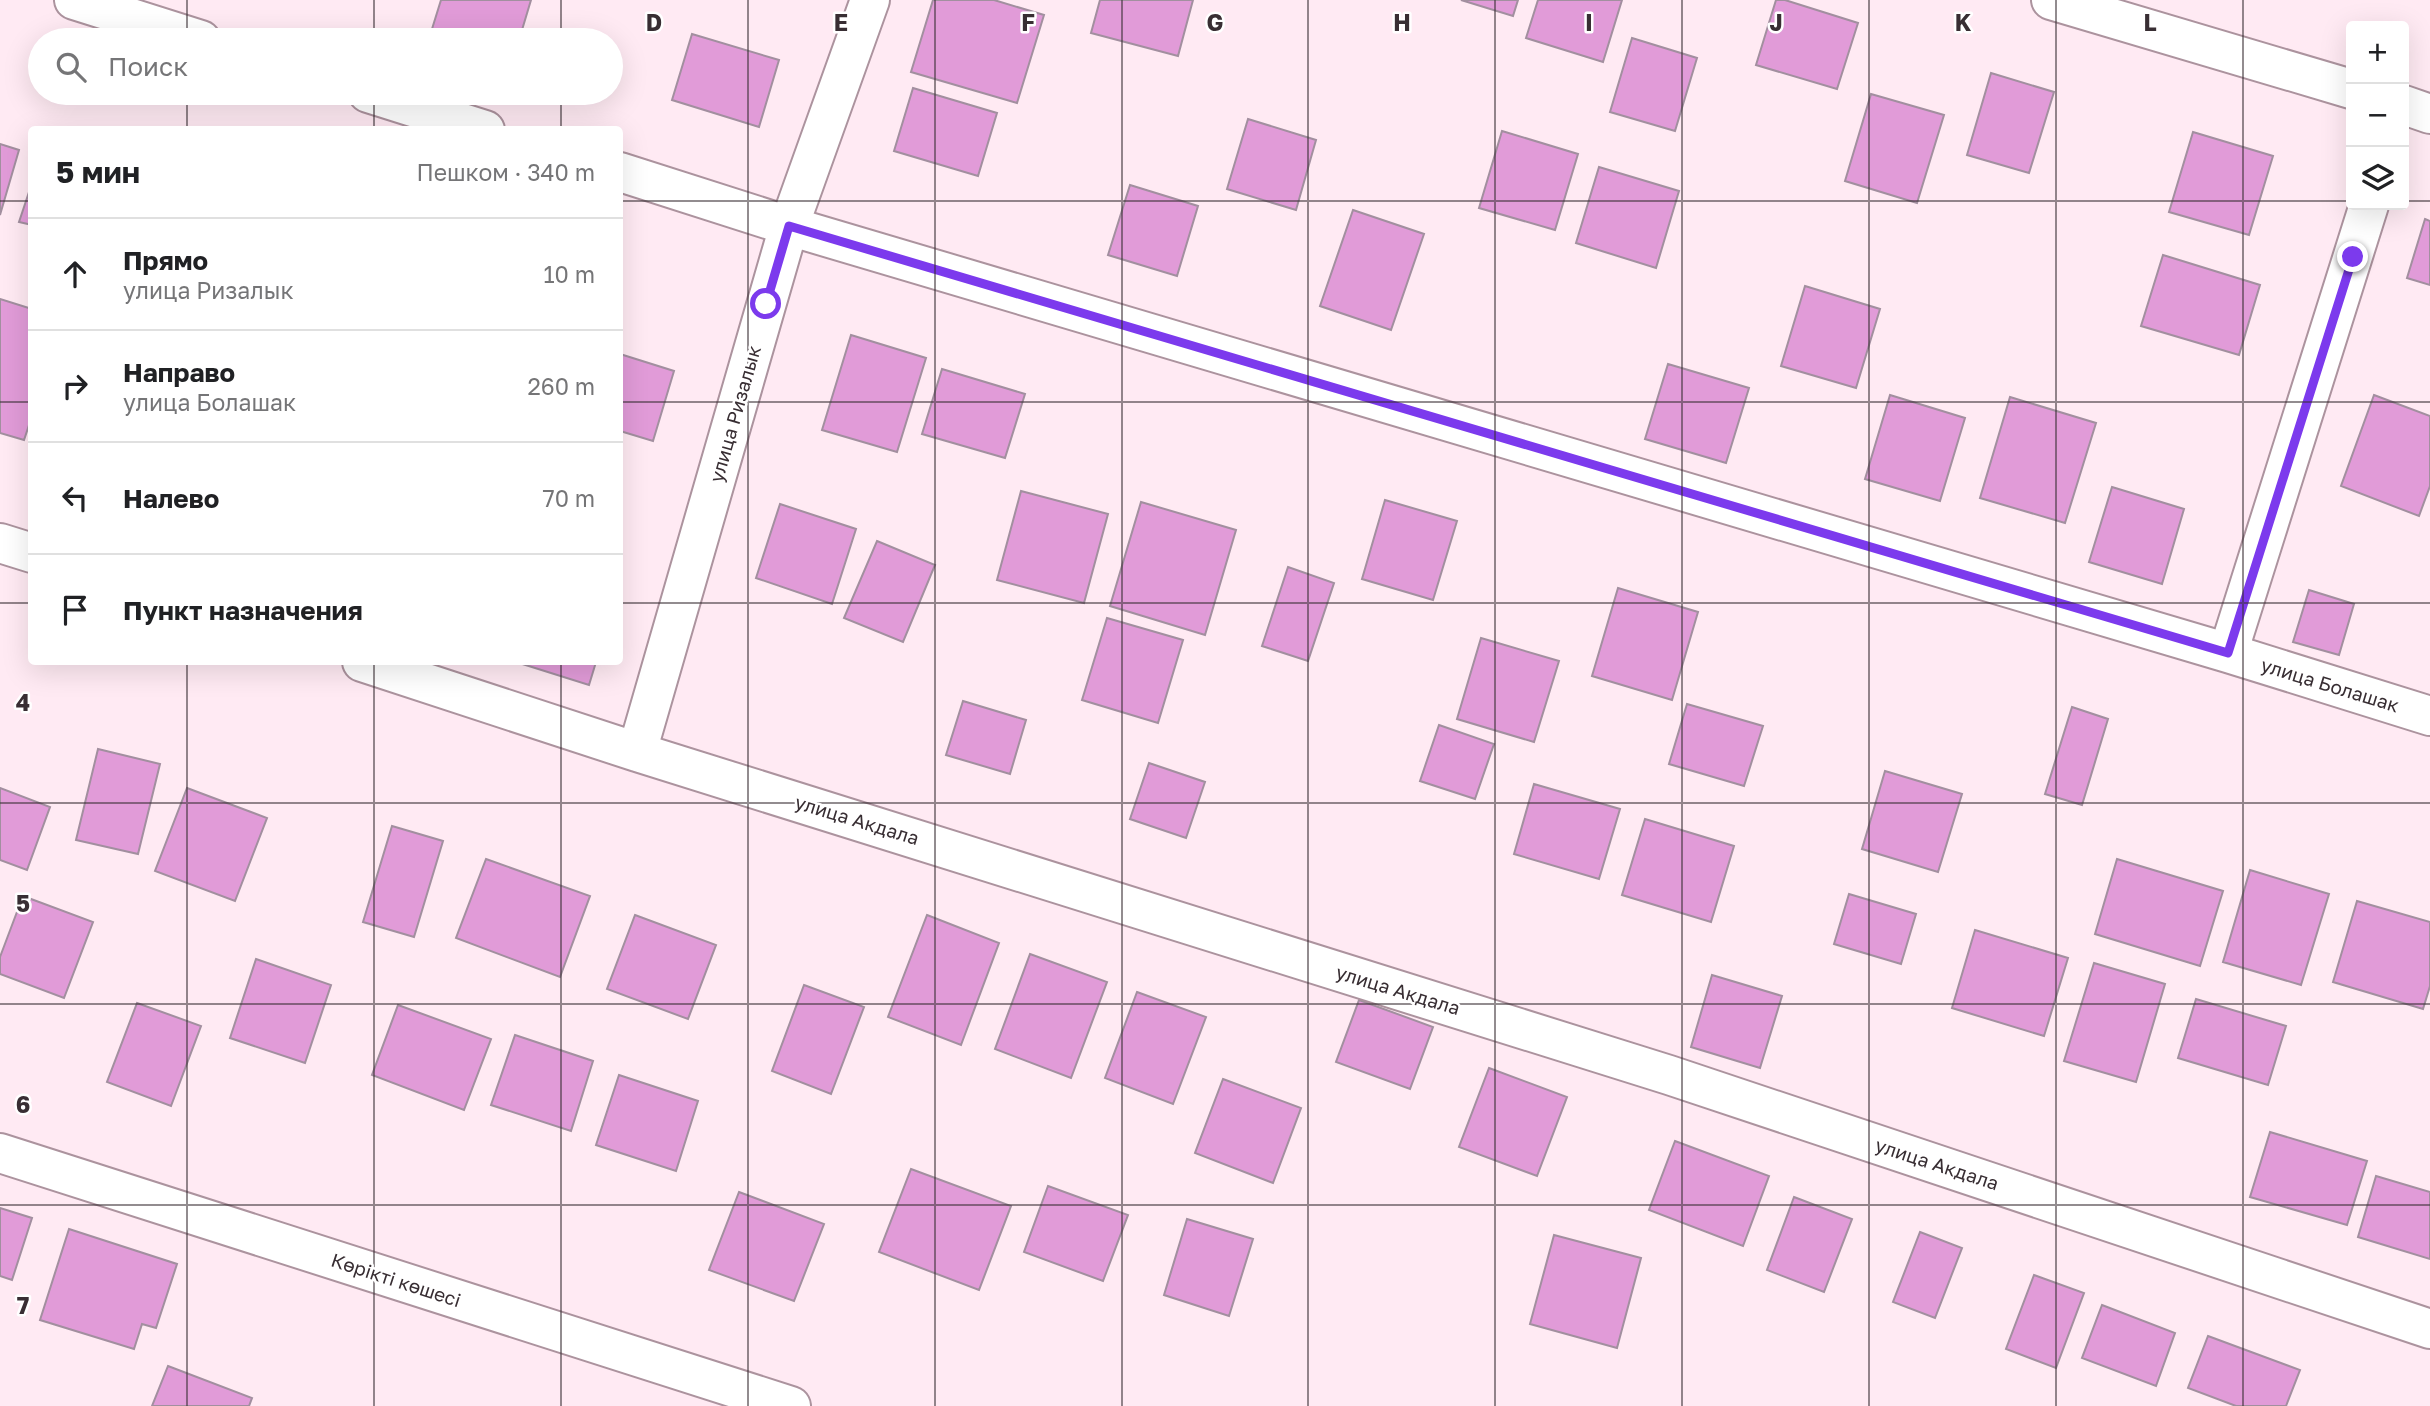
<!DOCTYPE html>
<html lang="ru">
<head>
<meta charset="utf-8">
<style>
  body { margin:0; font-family:"Golos Text",sans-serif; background:#f2f2f2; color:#202124 }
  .controls { position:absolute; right:21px; top:21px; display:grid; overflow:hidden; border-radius:7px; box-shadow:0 7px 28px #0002 }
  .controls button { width:63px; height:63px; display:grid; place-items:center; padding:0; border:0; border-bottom:2px solid #e0e0e0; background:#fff; color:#202124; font:35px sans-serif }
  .stop { position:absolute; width:21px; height:21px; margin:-16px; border:5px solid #7c3aed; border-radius:50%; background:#fff }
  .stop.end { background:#7c3aed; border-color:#fff; box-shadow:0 2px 7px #0008 }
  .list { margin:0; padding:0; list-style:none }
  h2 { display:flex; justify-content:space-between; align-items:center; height:91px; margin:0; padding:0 28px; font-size:30px }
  h2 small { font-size:23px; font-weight:400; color:#757577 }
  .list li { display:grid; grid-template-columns:46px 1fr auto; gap:21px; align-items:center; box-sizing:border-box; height:112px; padding:0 28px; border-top:2px solid #e0e0e0 }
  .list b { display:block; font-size:26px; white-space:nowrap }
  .list p { margin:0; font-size:23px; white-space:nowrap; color:#757577 }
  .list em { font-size:23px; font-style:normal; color:#757577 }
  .icon { flex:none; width:38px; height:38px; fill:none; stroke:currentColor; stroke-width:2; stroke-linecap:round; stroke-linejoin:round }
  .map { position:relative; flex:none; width:2430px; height:1406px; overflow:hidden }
  .search { position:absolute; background:#fff; box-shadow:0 7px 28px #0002; left:28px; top:28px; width:595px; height:77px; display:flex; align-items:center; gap:18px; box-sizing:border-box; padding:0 24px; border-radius:38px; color:#757577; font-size:26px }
  .panel { position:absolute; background:#fff; box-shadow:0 7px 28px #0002; left:28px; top:126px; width:595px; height:539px; border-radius:7px }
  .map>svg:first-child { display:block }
  .building { fill:#e19bd8; stroke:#a28f9f; stroke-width:2 }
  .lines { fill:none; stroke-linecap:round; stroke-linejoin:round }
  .minor-casing { stroke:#ac939e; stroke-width:42 }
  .minor { stroke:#fff; stroke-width:38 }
  .route { stroke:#7c3aed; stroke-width:9 }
  .grid { fill:none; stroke:#382e33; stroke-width:2; stroke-opacity:0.55 }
  .labels { text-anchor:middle; stroke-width:5; stroke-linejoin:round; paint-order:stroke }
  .street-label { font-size:19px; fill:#382e33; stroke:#fff }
  .grid-label { font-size:23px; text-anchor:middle; font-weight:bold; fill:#382e33; stroke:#fff; stroke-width:5; stroke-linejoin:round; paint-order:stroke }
</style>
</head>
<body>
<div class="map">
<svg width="2430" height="1406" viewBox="0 0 2430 1406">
  <rect width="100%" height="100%" fill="#ffeaf3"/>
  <!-- building -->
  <path class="building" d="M441,0h90l-12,40h-49l-38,-11z
    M933,0h61l50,15 -27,88 -106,-31z
    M1100,0h93l-15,56 -87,-23z
    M1461,0h57l-5,16z
    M1538,0h84l-19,62 -77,-24z
    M1776,0h9l73,23 -21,66 -81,-24z
    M692,34l87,26 -20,67 -87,-27z
    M1632,38l65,20 -22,73 -65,-19z
    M1991,73l63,19 -25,81 -62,-18z
    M913,88l84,25 -19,63 -84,-25z
    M1871,94l73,21 -27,88 -72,-22z
    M1248,119l68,21 -20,70 -69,-21z
    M1502,131l76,23 -23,76 -76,-22z
    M2193,132l80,24 -24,79 -80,-23z
    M0,144l19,6 -19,65z
    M1599,167l80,24 -23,77 -80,-25z
    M32,183v42l-13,-3z
    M1130,185l68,21 -21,70 -69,-21z
    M1353,210l71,24 -33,96 -71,-24z
    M2425,219l5,2v64l-23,-7z
    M2163,255l97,30 -21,70 -98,-29z
    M1805,286l75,23 -24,79 -75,-22z
    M0,299l32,10v107l-8,24 -24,-7z
    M851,335l75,23 -29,94 -75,-22z
    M620,354l54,17 -21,70 -33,-10z
    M1668,364l81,24 -23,75 -81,-24z
    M942,369l83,25 -20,64 -83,-24z
    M1890,395l75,23 -25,83 -75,-22z
    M2374,395l56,21v70l-11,30 -78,-30z
    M2010,397l86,26 -31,100 -85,-25z
    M2112,487l72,22 -22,75 -73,-22z
    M1021,491l87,23 -24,89 -87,-23z
    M1385,500l72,21 -24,79 -71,-21z
    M1141,502l95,28 -31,105 -95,-29z
    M780,504l76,25 -24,75 -76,-26z
    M877,541l58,24 -32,77 -59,-24z
    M1288,567l46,16 -26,78 -46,-15z
    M1618,588l80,24 -26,88 -80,-24z
    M2309,590l45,14 -15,51 -46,-13z
    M1107,618l76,22 -25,83 -76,-23z
    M1481,638l78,23 -25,81 -77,-23z
    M516,662h80l-7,23z
    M963,701l63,19 -16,54 -64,-19z
    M1687,704l76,22 -19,60 -75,-22z
    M2072,707l36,12 -26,86 -37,-11z
    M1439,725l55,19 -19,55 -55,-18z
    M98,749l62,15 -22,90 -62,-14z
    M1149,763l56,19 -19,56 -56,-19z
    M1885,771l77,23 -24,78 -76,-23z
    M1534,784l86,25 -21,70 -85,-25z
    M0,788l50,19 -23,63 -27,-10z
    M187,788l80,30 -32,83 -80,-30z
    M1645,819l89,27 -23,76 -89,-27z
    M392,826l51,15 -29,96 -51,-15z
    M486,859l104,37 -30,81 -104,-39z
    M2117,859l106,32 -23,75 -105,-32z
    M2250,870l79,24 -28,91 -78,-23z
    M1849,894l67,20 -15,50 -67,-20z
    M23,896l70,26 -29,76 -64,-24v-17z
    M2357,901l73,21v64l-7,23 -90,-27z
    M635,915l81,30 -28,74 -81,-30z
    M927,915l72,28 -38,102 -73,-28z
    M1975,930l93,28 -24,78 -92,-28z
    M1030,954l77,28 -36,96 -76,-29z
    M256,959l75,26 -26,78 -75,-25z
    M2094,963l71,21 -29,98 -72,-21z
    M1712,975l70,21 -22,72 -69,-21z
    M804,985l60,22 -33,87 -59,-23z
    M1137,992l69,25 -33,87 -68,-26z
    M2196,999l90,27 -18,59 -90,-27z
    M1359,1000l74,27 -23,62 -74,-27z
    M137,1003l64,23 -30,80 -64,-24z
    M398,1005l93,34 -27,71 -92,-35z
    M515,1035l78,26 -22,70 -80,-26z
    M1489,1068l78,29 -30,79 -78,-29z
    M619,1075l79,26 -22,70 -80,-26z
    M1223,1079l78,29 -28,75 -78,-30z
    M2270,1132l97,29 -20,64 -97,-28z
    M1675,1141l94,35 -26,70 -94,-36z
    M911,1169l100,37 -32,84 -100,-38z
    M2376,1176l54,16v67l-72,-22z
    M1048,1186l80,29 -25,66 -79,-29z
    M739,1192l85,32 -30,77 -85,-31z
    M1794,1197l58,22 -28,73 -57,-22z
    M0,1208l32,10 -20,62 -12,-4z
    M1187,1219l66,20 -24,77 -65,-21z
    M69,1229l108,35 -21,64 -14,-4 -8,25 -94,-29z
    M1920,1232l42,16 -27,70 -42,-16z
    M1554,1235l87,23 -24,90 -87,-24z
    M2034,1275l50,18 -28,75 -50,-19z
    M2102,1305l73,28 -19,53 -74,-28z
    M2208,1336l92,34 -14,36h-50l-48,-18z
    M168,1366l84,32 -3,8h-97z"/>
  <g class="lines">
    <defs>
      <path id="minor" d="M74,0l127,40
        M2051,0l300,89
        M368,93l117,37
        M2404,105l26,9
        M620,172l169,54 1439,427 202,63
        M0,543l32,10
        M2228,653l141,-448
        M362,662l275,90 1032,323 761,254
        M637,752l152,-526 81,-226
        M0,1153l791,253"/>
    </defs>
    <!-- minor casing -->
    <use href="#minor" class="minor-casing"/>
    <!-- minor -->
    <use href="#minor" class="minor"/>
  </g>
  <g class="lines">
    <!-- route -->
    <path class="route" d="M766,304l23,-78 1439,427 125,-396"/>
  </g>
  <!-- grid -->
  <path class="grid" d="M187,0v40M374,0v40M561,0v40M748,0v1406M935,0v1406M1122,0v1406M1308,0v1406M1495,0v1406M1682,0v1406M1869,0v1406M2056,0v1406M2243,0v1406M187,93v37M374,93v37M561,93v37M0,201h32M620,201h1731M2404,201h26M0,402h32M620,402h1810M0,603h32M620,603h1810M187,662v744M374,662v744M561,662v744M0,803h2430M0,1004h2430M0,1205h2430"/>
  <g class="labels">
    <!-- street labels -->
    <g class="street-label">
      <text transform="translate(735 414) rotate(-74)" y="7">улица Ризалык</text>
      <text transform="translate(2330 685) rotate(17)" y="7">улица Болашак</text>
      <text transform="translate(857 820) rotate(17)" y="7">улица Акдала</text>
      <text transform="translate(1398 990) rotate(17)" y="7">улица Акдала</text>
      <text transform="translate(1937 1164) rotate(18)" y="7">улица Акдала</text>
      <text transform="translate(396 1280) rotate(18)" y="7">Көрікті көшесі</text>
    </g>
  </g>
  <g class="grid-label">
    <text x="654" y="31">D</text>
    <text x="841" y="31">E</text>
    <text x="1028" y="31">F</text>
    <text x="1215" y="31">G</text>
    <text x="1402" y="31">H</text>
    <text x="1589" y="31">I</text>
    <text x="1776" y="31">J</text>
    <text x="1963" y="31">K</text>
    <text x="2150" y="31">L</text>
    <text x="23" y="711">4</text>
    <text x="23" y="912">5</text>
    <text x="23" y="1113">6</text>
    <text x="23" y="1314">7</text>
  </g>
</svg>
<div class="controls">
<button>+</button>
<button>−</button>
<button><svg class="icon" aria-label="layers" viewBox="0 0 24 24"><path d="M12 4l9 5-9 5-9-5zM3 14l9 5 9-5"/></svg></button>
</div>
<div class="stop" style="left:766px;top:304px"></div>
<div class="stop end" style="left:2353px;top:257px"></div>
<div class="search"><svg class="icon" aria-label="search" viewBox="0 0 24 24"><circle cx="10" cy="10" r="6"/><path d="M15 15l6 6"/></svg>Поиск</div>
<section class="panel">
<h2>5 мин<small>Пешком · 340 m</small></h2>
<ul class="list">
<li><svg class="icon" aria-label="ahead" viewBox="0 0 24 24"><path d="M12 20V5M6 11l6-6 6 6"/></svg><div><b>Прямо</b><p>улица Ризалык</p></div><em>10 m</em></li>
<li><svg class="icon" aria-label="right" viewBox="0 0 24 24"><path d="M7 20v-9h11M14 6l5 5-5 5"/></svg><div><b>Направо</b><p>улица Болашак</p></div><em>260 m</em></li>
<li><svg class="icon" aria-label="left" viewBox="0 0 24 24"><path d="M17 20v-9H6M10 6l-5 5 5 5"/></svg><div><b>Налево</b></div><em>70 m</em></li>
<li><svg class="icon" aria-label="arrive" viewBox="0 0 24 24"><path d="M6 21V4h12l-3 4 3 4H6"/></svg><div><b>Пункт назначения</b></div></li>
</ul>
</section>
</div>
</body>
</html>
